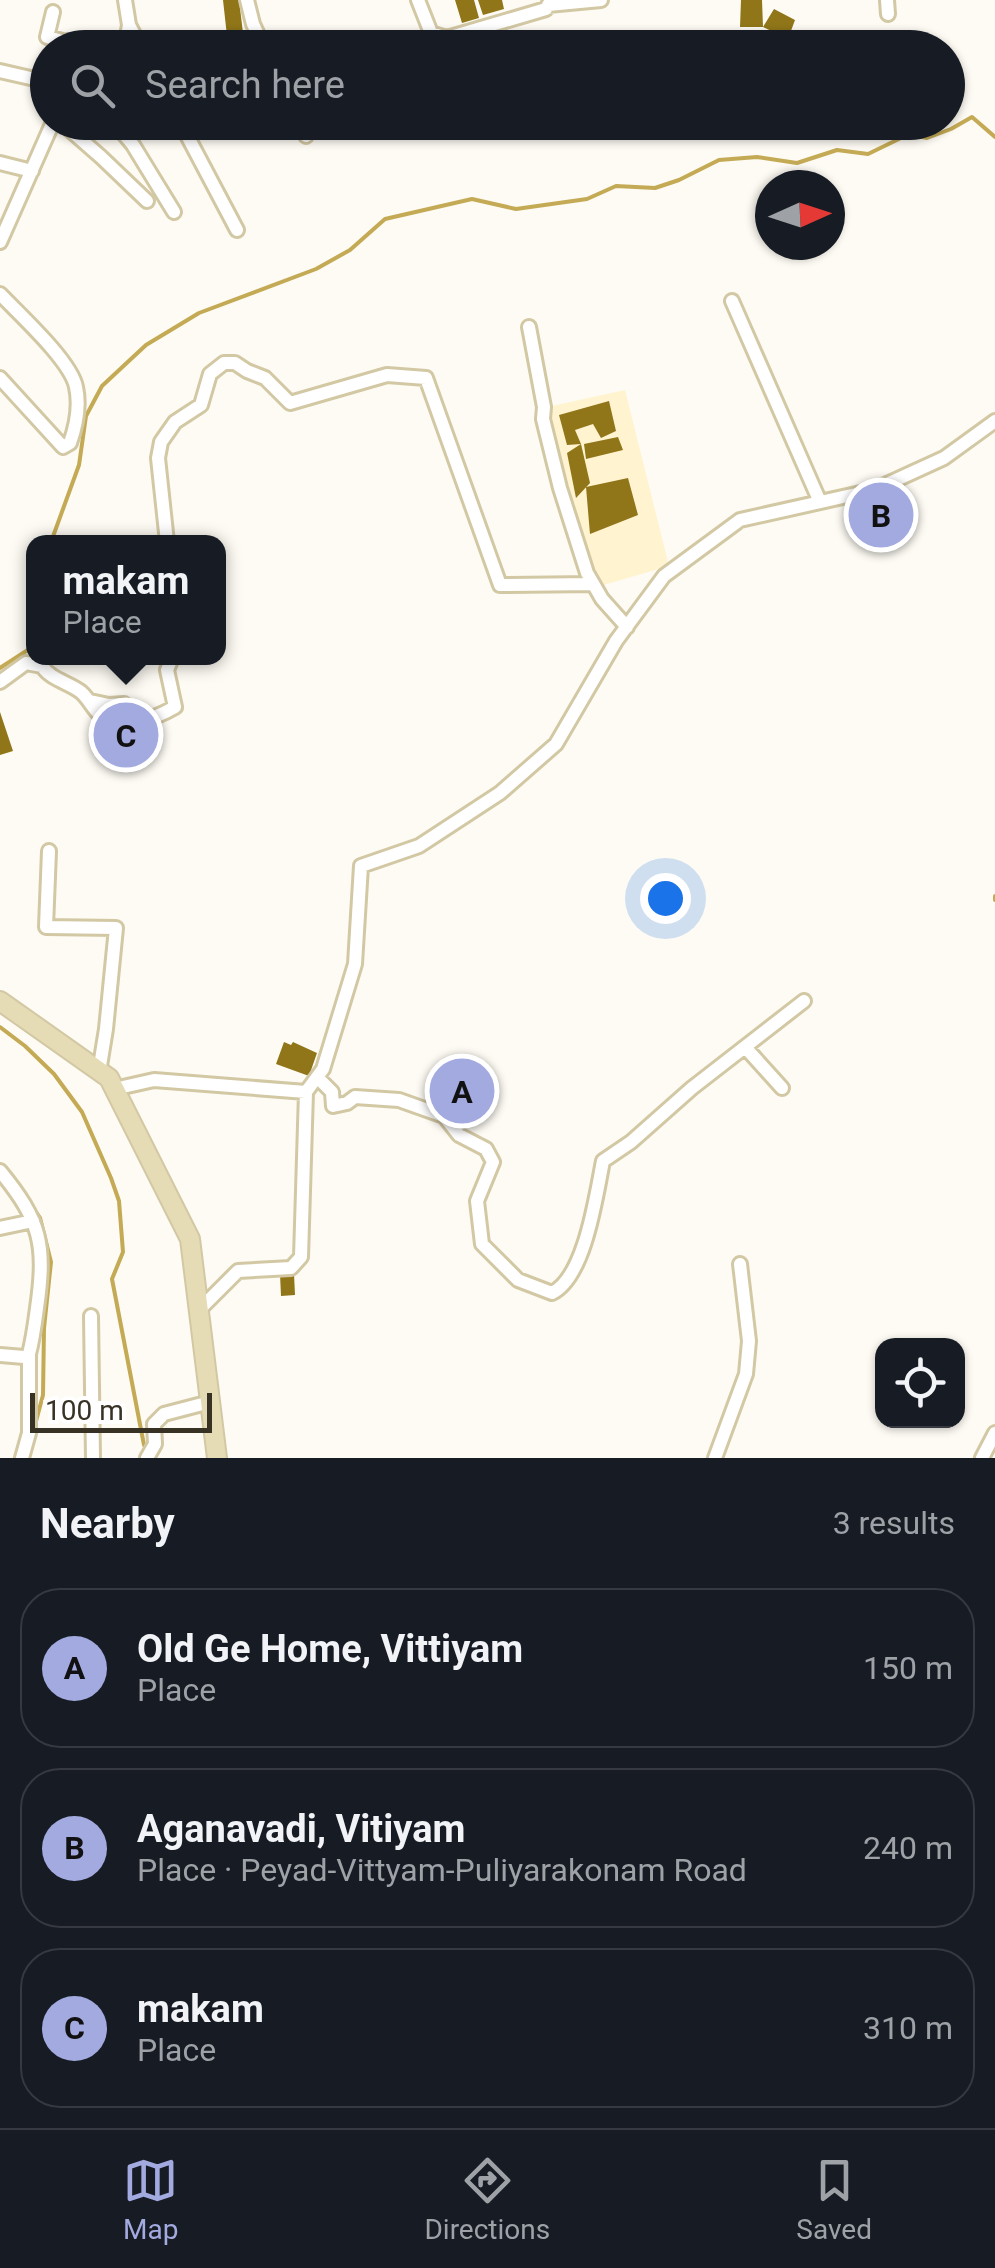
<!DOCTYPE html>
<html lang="en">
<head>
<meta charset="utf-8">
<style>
  body { margin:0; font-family:Roboto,sans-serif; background:#242831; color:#f1f3f6 }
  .controls { position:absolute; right:30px; bottom:30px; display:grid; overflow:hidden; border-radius:20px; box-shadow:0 2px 8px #0004 }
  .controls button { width:90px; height:90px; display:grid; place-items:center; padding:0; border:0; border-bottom:2px solid #363941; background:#171b24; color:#f1f3f6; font:50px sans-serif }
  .compass { position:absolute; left:755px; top:170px; width:90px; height:90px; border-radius:50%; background:#171b24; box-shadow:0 2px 8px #0004; rotate:87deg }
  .scale { position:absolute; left:30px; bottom:25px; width:182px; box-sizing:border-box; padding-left:10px; border:5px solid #373224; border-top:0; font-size:28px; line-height:35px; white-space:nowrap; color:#373224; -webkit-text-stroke:8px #fff; paint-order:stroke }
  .you { position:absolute; left:665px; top:898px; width:35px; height:35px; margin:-25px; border:8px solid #fff; border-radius:50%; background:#1a73e8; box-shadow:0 0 0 15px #1a73e833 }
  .badge { display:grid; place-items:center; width:65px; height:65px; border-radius:50%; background:#a2aae0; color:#111; font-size:32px; font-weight:700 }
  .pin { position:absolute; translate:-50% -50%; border:5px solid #fff; box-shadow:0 2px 10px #0006 }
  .popup { position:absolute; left:26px; top:535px; width:200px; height:130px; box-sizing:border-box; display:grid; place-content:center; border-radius:20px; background:#171b24; filter:drop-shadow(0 2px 8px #0005); font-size:32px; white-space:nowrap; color:#9ea1a6 }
  .popup b { font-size:38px; color:#f1f3f6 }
  .popup::after { content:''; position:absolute; left:50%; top:100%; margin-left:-20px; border:20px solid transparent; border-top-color:#171b24 }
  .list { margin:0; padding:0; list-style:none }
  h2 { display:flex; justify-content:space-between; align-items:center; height:130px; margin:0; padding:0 40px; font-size:42px }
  h2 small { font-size:32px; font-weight:400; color:#9ea1a6 }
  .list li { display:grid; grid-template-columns:65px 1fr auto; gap:30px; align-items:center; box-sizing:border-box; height:160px; margin:0 20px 20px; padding:0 20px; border:2px solid #363941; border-radius:40px }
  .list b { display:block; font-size:38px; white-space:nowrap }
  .list p { margin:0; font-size:32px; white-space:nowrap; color:#9ea1a6 }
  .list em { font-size:32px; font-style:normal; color:#9ea1a6 }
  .icon { flex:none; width:55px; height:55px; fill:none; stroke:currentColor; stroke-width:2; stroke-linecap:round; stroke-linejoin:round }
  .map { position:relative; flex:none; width:995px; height:1458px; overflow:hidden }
  .search { position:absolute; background:#171b24; box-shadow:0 2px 8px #0004; left:30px; right:30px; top:30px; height:110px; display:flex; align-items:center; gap:25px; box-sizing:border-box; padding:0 35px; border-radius:55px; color:#9ea1a6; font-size:38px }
  .sheet { height:670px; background:#171b24 }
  nav { display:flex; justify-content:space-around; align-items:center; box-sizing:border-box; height:140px; border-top:2px solid #363941; background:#171b24; font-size:28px; color:#9ea1a6 }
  nav a { display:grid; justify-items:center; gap:5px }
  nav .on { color:#a2aae0 }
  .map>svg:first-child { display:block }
  .built { fill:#fff3d0 }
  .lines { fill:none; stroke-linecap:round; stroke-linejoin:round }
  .stream { stroke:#c4aa55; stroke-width:4 }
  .building { fill:#907619 }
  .street-casing { stroke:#d3c8a4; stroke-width:18 }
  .secondary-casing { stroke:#d3c8a4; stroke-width:22 }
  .street { stroke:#fff; stroke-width:12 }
  .secondary { stroke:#e5dcb6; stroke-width:18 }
</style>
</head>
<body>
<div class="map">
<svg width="995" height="1458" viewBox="0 0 995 1458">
  <rect width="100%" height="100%" fill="#fdfbf3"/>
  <!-- built -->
  <path class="built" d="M625,390l44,176 -79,23 -43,-182z"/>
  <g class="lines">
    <!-- stream -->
    <path class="stream" d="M51,542l28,-77 7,-49 16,-30 44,-41 53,-32 117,-44 34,-19 35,-31 87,-20 44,10 71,-10 29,-13 39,2 24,-8 40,-20 38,-3 40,6 40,-13 31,4 35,-17 9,-2 15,3 24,-9 21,-12 23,20
      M0,668l34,-22
      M995,896v4
      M0,1027l25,19 29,28 28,38 29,66 8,23 4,51 -11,27 32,166
      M31,1205l9,13 11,44 -7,66 -1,67 -8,30"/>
  </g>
  <!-- building -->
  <path class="building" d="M223,0h16l4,33 -16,3z
    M455,0h19l5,18 -17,5z
    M478,0h24l2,9 -21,6z
    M741,0h21l1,27h-23z
    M774,9l21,11 -7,19 -25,-12z
    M609,401l7,30 -15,7 -8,-14 -18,6 6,14 -14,1 -8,-30z
    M618,437l5,13 -37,9 -2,-15z
    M581,444l9,39 -14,15 -9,-45z
    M628,478l10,37 -48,19 -4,-47z
    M889,500l4,23 -16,6 -9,-22z
    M0,712l13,39 -13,4z
    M140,724l4,21 -26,9 -11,-29z
    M284,1042l7,3 2,-3 24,11 -8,23 -33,-12z
    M456,1069l20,8 -2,43 -30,-15z
    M280,1274h14l1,21 -14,1z"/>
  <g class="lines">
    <defs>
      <path id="street" d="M247,0l6,24 11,24
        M418,0l13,33 16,5 99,-29 5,-9
        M887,0l1,14
        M548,5l53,-5
        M53,12l-6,25 43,11
        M129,25l12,23
        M119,48l7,-6 3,-17 -4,-25
        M0,71l48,11
        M61,122l40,35 46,44
        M114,122l19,23 41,67
        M180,122l57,108
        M300,122l6,14
        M0,163l32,8
        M0,242l53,-120
        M0,294c19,20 71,67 76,93 4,18 0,39 -6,56l-7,4 -63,-69
        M732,301l88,201
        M529,327l15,80 -1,12 17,69 27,85 15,26 25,28
        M167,542l-9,-84 3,-16 14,-20 26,-17 9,-31 14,-11h11l12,8 18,7 25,25 97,-28 39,3 74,207 93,-1
        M0,682l26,-19 16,3c9,14 26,16 39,26 8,7 12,17 20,24 20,16 55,2 74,-9l-8,-37 5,-12
        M90,701l19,4 15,-1
        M49,851l-3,76 70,1 -10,101 -7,43
        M745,1047l37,41
        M317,1077l15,15 1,14 14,-3 8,-6 44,3 45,16 15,19 27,14 7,13 -16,39 5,43 36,36 34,13c33,-16 44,-97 51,-132l28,-19 61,-54 112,-87
        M114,1089l40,-9 152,12 17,-23 32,-105 6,-98 58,-20 81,-53 56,-49 60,-103 48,-65 76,-56 134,-30 70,-32 51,-37
        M0,1171c41,50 46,74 37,137 -2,15 -4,31 -8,46l-5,3 -24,-2
        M0,1228l33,-7
        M199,1310l39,-39 53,-3 10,-11 5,-165
        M91,1316l2,142
        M22,1458l7,-25v-79
        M147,1458l8,-14 -1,-20 10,-10 46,-12
        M715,1458l31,-84 3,-33 -9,-77
        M982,1458l13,-25"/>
      <path id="secondary" d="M0,1001l109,77 81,161 27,219"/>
    </defs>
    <!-- street casing -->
    <use href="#street" class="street-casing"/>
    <!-- secondary casing -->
    <use href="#secondary" class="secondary-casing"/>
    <!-- street -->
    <use href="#street" class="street"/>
    <!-- secondary -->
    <use href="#secondary" class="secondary"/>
  </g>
</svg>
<div class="controls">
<button><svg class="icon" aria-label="locate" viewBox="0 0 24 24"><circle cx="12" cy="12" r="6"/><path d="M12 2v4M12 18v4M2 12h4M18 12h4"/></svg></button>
</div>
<svg class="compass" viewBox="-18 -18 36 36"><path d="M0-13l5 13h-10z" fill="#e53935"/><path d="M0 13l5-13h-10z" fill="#9ea1a6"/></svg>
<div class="scale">100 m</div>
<div class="you"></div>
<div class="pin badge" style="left:462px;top:1091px">A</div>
<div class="pin badge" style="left:881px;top:515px">B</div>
<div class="pin badge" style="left:126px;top:735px">C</div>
<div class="popup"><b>makam</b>Place</div>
<div class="search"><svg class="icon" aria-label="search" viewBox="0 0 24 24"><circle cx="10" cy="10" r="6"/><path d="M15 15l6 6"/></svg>Search here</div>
</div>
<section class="sheet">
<h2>Nearby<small>3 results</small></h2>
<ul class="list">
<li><span class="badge">A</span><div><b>Old Ge Home, Vittiyam</b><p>Place</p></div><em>150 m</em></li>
<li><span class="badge">B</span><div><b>Aganavadi, Vitiyam</b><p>Place · Peyad-Vittyam-Puliyarakonam Road</p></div><em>240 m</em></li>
<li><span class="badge">C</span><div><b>makam</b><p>Place</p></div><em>310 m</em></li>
</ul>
</section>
<nav>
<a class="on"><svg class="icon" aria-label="map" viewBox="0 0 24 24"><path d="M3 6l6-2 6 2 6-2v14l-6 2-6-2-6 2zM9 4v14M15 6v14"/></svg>Map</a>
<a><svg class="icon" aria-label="directions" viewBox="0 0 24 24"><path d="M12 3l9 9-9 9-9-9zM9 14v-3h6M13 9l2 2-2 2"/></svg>Directions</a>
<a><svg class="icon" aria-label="saved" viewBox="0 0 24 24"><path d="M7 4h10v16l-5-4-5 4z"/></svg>Saved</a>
</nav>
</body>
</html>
